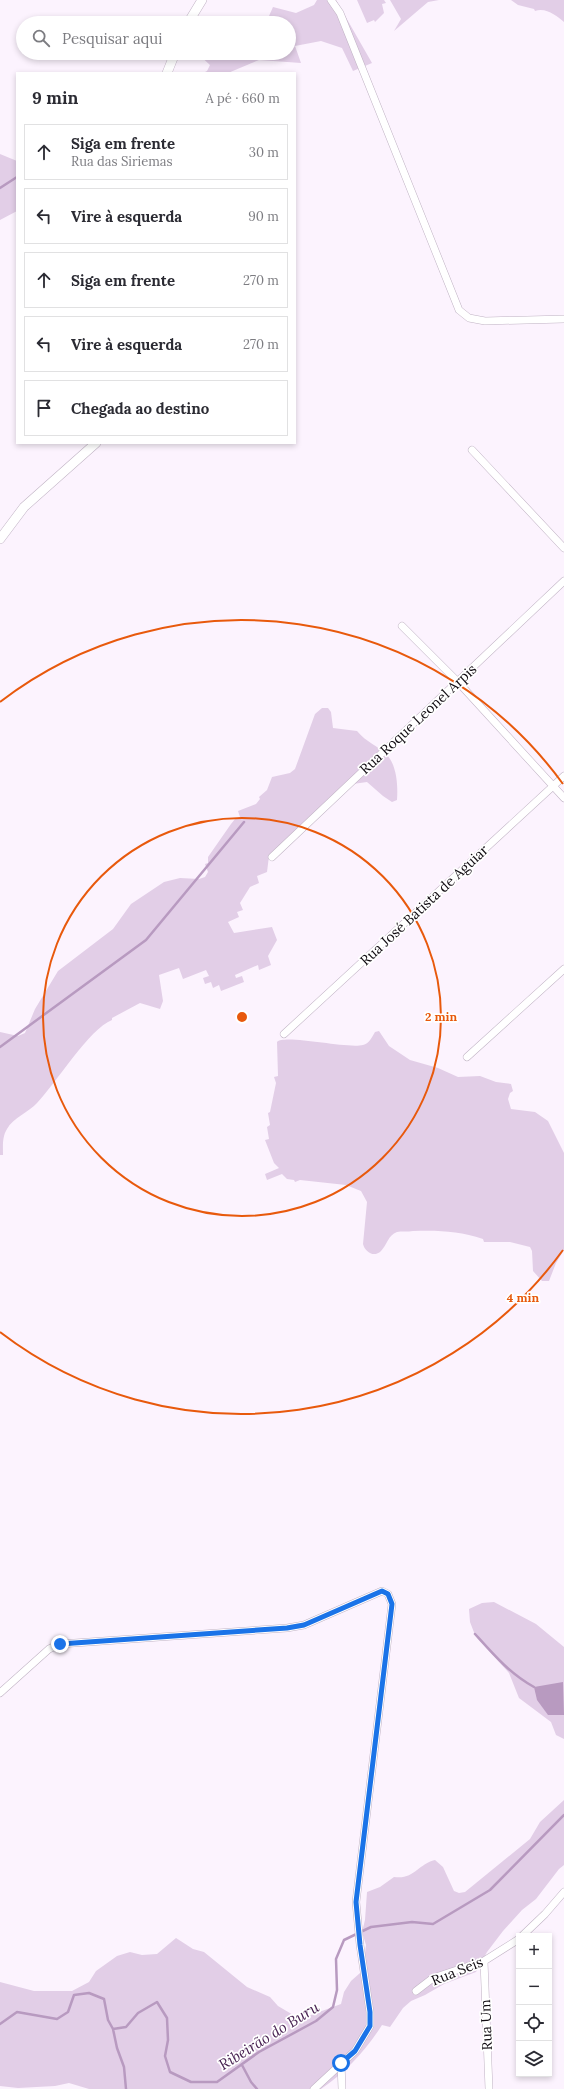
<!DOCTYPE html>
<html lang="pt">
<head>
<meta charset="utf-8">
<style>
  body { margin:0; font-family:Lora,serif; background:#f7f7f7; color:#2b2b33 }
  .controls { position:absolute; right:12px; bottom:12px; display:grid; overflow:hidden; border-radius:0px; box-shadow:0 2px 6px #0003 }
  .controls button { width:36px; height:36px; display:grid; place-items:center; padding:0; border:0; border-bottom:1px solid #e1e1e2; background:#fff; color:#2b2b33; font:20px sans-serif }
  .stop { position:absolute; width:12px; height:12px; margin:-9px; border:3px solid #1a73e8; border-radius:50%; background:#fff }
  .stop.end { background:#1a73e8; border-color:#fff; box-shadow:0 1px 4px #0008 }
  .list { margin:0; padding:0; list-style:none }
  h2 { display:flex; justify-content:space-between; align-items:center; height:52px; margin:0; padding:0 16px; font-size:17px }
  h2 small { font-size:13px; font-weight:400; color:#7c7c81 }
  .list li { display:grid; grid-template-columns:26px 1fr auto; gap:12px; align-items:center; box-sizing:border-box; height:56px; margin:0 8px 8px; padding:0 8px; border:1px solid #e1e1e2; border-radius:0px }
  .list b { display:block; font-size:15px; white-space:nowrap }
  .list p { margin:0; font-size:13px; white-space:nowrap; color:#7c7c81 }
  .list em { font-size:13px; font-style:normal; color:#7c7c81 }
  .icon { flex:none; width:22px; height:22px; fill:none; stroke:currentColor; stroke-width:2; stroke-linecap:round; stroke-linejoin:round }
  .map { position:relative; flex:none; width:564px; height:2089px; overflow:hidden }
  .search { position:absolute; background:#fff; box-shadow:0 2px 6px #0003; left:16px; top:16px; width:280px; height:44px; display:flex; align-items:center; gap:10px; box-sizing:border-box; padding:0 14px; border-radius:22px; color:#7c7c81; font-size:15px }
  .panel { position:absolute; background:#fff; box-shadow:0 2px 6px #0003; left:16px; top:72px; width:280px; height:372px; border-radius:0px }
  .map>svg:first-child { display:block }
  .green { fill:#e2cee7 }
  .water { fill:#b89ac0 }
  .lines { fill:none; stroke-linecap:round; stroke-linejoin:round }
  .stream { stroke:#b89ac0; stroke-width:2.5 }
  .minor-casing { stroke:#c0b3c4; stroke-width:8 }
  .tertiary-casing { stroke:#c0b3c4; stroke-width:10 }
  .minor { stroke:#fff; stroke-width:7 }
  .tertiary { stroke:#fff; stroke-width:9 }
  .route { stroke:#1a73e8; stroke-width:5 }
  .ring { fill:none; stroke:#e8590c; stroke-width:2 }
  .labels { text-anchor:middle; stroke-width:3.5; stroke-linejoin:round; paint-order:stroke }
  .street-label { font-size:14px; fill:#100b11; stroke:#fff }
  .water-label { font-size:15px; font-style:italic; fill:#492353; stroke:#fff }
  .centre { fill:#e8590c; stroke:#fff; stroke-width:2 }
  .ring-label { font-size:12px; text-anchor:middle; font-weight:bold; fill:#e8590c; stroke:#fff; stroke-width:3.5; stroke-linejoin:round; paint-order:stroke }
</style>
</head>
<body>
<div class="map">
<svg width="564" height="2089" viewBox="0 0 564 2089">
  <rect width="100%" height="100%" fill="#fcf3fe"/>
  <!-- green -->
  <path class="green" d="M317,0h19l36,63 -19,8 -11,-23 -21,-7 -26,5 6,17 -42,-3 -31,13h-25l4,-2 3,-6 -13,-12h92v-30h-11l-9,-7 4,-9 23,6 18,-8z
    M357,0h27l2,3 -4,1 2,9 -9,9 -1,-2 -7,3z
    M390,0h49l-11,2 -34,29 7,-12z
    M511,0h53v22c-7,-6 -18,-15 -29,-11l-1,-2 -16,-4z
    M0,154l17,7v50l-17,9z
    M322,708h6l3,4 2,16 24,3c9,11 21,15 30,24 10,11 11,31 10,45l-5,2 -9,-6 -16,-14 -14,2 -84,72 -2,16 -10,4 2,7 -9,4 -10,16 3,7 -6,2 2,5 -11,5 6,11 38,-6 5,13 -9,16 3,9 -12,5 -1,-5 -23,10 1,3 6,-2 2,6 -23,9 -2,-6 -6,3 -2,-6 -6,2 -2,-6 6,-2 -3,-6 -23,9 -4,-11 -20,7 4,26 -3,8 -20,-6 -28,15v2c-23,9 -55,62 -75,83 -8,9 -24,15 -30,26 -5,8 -4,17 -4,26h-3v-123l18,4 7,-3 10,-24 23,-38 55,-42 18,-25 33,-22 16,-4 19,1 6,-2 3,-5 -3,-8 3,-1v-6l23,-33 4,-5 5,-2 -2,-6 18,-7 4,-5 -1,-2 8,-7 5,-13 18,-4 5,-4 20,-55z
    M379,1031l10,15 21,14 28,8 20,9 22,-1 16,6 15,2 2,7 -3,2 -2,6 3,10 24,3 13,9 16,32v97l-8,13 -7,18h-7l-9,-10 -1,-20 -2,-4 -20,-5h-26l-1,-3c-24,-8 -45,-9 -70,-8 -5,1 -12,0 -16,1 -9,3 -10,13 -16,19 -7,7 -16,1 -18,-7l4,-42 -6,-11 -15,-6 -46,-5 -5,2 -1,-2 -7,-1 -5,-5 -15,6 -2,-6 14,-6 -5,-5 -9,-23 4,-1 -2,-12 3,-2 -2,-12 2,-1 6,-29 -2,-6 4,-1 -1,-34c8,-8 69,7 86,3 6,-1 9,-8 12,-13z
    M494,1602l42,22 28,23v92l-8,-4 -5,-13 -32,-24 -10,-25 -34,-38 -5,-13 -1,-13 13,-6z
    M564,1800v65l-5,4 -23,30 -14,11 -19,21 -16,21 -11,20 -32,12 -19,11 -14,6 -8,7 -13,19 -8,-2c-15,24 -37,48 -61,64h-232l-20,-6 -14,3 -37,2 -18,-2v-104l34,9h38l17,-9 7,-11 21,-15 13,-4 12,3 15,-1 19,-16 17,11 11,3 43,35 23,10 8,9 22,13 41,-15 3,-12 7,-11 9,-8 4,-12 2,-16 -4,-13 3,-12 2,-28 13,-5 14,-10c20,3 24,-13 41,-17l8,7 11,24 5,2 6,-1 65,-53 10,-17z"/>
  <!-- water -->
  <path class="water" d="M563,1682l1,33h-16l-11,-15 -3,-13z"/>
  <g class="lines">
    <!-- stream -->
    <path class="stream" d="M0,188l17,-11
      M0,1047l146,-107 98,-118
      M475,1634c18,20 35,40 59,53
      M0,2024l17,-12 40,7 11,-7 6,-17 15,-2 15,6 4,21 5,9 13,-2 12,-14 19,-11 10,16 1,22 -3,16 5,16 21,10h26l42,-30 57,-31 17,-14 4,-17 -1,-31 8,-19 27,-13 41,-5 21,2 57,-34 74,-75
      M113,2029l4,19 7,19 2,22
      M242,2065l9,17 6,7"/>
    <defs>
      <path id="minor" d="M331,0l9,13 119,297 10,8 16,3 79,-2
        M472,450l92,98
        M402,626l56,56 106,116
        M272,857l292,-276
        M284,1034l280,-258
        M467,1057l97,-88
        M0,1693l49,-44 11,-5 227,-16 17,-3 78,-34 6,3 4,10 -36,298 4,43 10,67v14l-15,25 -41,38
        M522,1936l23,-22 19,-22
        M484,1961l5,128
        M416,1991l17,-13 51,-17 35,-22
        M341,2063l1,26"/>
      <path id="tertiary" d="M188,23l14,-23
        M167,73l8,-20
        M0,539l24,-32 72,-64"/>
    </defs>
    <!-- minor casing -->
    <use href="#minor" class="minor-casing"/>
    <!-- tertiary casing -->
    <use href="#tertiary" class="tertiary-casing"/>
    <!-- minor -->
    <use href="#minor" class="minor"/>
    <!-- tertiary -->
    <use href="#tertiary" class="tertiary"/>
  </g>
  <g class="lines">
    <!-- route -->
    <path class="route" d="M60,1644l227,-16 17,-3 78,-34 6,3 4,10 -36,298 4,43 10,67v14l-15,25 -14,12"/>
  </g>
  <!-- distance rings -->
  <g class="ring">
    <circle cx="242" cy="1017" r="199"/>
    <path d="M563 1250A397 397 0 0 1 0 1332M0 702A397 397 0 0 1 563 784"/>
  </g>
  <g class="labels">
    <!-- street labels -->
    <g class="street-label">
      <text transform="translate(418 719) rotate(-43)" y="5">Rua Roque Leonel Arpis</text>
      <text transform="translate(424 905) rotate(-43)" y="5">Rua José Batista de Aguiar</text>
      <text transform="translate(457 1971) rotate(-22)" y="5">Rua Seis</text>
      <text transform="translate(486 2025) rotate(-92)" y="5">Rua Um</text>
    </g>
    <!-- water labels -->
    <g class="water-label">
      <text transform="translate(269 2036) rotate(-32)" y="5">Ribeirão do Buru</text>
    </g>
  </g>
  <circle cx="242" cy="1017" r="6" class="centre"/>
  <g class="ring-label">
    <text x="441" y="1021">2 min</text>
    <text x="523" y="1302">4 min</text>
  </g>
</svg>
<div class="controls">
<button>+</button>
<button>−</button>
<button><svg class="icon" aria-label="locate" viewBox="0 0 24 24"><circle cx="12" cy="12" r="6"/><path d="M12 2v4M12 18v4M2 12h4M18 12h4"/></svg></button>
<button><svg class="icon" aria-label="layers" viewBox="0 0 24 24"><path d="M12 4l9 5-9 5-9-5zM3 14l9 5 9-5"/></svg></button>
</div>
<div class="stop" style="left:341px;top:2063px"></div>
<div class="stop end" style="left:60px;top:1644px"></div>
<div class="search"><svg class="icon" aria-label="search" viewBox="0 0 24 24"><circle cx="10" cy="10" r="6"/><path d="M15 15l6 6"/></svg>Pesquisar aqui</div>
<section class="panel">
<h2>9 min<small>A pé · 660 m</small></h2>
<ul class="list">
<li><svg class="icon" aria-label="ahead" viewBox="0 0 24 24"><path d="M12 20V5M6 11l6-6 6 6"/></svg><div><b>Siga em frente</b><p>Rua das Siriemas</p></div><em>30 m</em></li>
<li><svg class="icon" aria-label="left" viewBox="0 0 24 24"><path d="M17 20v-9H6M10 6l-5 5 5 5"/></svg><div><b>Vire à esquerda</b></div><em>90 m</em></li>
<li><svg class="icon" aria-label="ahead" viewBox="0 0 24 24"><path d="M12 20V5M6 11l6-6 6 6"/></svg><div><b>Siga em frente</b></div><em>270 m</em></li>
<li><svg class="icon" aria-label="left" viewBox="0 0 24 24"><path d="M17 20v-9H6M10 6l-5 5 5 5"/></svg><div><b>Vire à esquerda</b></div><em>270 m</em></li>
<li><svg class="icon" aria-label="arrive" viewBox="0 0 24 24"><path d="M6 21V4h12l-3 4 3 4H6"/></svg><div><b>Chegada ao destino</b></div></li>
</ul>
</section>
</div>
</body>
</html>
